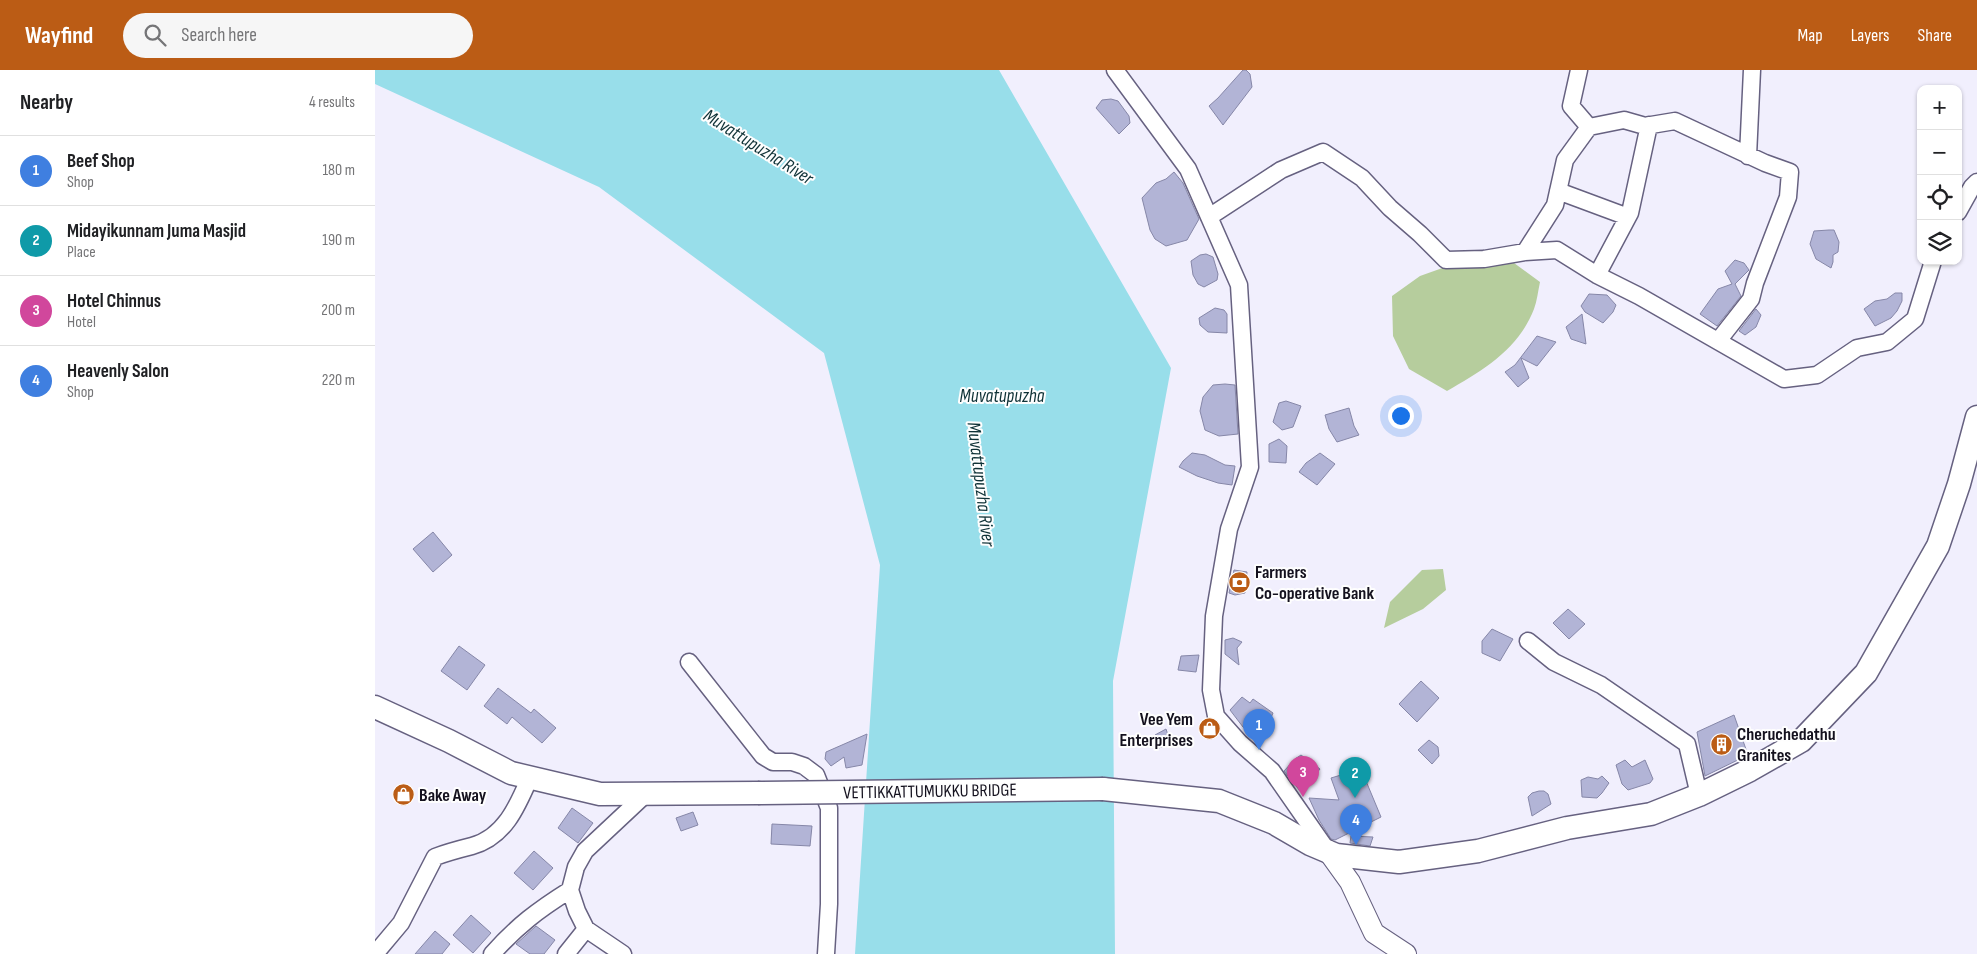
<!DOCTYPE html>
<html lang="en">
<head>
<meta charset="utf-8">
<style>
  body { margin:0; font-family:"Sofia Sans Condensed",sans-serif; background:#f6f6f6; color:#202124 }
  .controls { position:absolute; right:15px; top:15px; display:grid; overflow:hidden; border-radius:10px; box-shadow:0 1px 4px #0004 }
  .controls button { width:45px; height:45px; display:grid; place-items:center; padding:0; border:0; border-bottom:1px solid #e0e0e0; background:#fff; color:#202124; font:25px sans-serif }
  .you { position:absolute; left:1025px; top:345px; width:18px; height:18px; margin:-12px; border:4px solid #fff; border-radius:50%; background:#1a73e8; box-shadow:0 0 0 8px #1a73e833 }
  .badge { display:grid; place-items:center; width:32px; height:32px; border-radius:50%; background:#bb5c15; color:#fff; font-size:16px; font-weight:700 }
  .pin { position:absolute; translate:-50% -41px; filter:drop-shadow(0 1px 2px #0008) }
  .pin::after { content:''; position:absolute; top:26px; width:18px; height:15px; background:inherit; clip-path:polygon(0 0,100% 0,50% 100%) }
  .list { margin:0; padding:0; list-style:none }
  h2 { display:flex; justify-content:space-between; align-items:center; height:65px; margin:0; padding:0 20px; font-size:21px }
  h2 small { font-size:16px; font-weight:400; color:#757577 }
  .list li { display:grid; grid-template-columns:32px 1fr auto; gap:15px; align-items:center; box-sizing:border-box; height:70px; padding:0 20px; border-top:1px solid #e0e0e0 }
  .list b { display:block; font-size:19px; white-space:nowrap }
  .list p { margin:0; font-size:16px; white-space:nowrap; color:#757577 }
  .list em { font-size:16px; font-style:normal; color:#757577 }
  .icon { flex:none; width:28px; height:28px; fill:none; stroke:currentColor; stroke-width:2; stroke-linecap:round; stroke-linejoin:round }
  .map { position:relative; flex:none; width:1602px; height:884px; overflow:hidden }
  header { display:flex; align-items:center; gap:30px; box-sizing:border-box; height:70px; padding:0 25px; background:#bb5c15; color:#fff }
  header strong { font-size:24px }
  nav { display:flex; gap:28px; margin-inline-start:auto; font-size:18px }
  .search { width:350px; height:45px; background:#f6f6f6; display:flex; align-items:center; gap:12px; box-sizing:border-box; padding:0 18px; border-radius:28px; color:#757577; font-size:19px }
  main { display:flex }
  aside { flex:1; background:#fff }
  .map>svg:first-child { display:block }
  .green { fill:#b6cd9d }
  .water { fill:#98deea }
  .building { fill:#b2b4d6; stroke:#8687a8 }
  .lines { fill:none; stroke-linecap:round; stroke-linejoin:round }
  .minor-casing { stroke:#666180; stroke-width:19 }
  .tertiary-casing { stroke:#666180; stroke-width:22 }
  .secondary-casing { stroke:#666180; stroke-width:25 }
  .minor { stroke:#fff; stroke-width:16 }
  .tertiary { stroke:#fff; stroke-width:20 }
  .secondary { stroke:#fff; stroke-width:22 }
  .secondary-bridge-casing { stroke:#666180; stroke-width:25; stroke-linecap:butt }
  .secondary-bridge { stroke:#fff; stroke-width:22 }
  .labels { text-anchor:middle; stroke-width:4; stroke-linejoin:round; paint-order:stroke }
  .poi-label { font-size:18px; font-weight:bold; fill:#14111e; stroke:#fefefe; text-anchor:start }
  .street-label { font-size:18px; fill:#14111e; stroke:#fefefe }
  .water-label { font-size:19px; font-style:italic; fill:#0f3237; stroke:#fefefe }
</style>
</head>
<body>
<header>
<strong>Wayfind</strong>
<div class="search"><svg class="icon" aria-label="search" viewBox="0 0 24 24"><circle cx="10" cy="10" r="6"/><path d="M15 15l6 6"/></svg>Search here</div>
<nav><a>Map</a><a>Layers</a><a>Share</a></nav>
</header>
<main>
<aside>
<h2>Nearby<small>4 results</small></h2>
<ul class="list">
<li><span class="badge" style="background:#3f7fe0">1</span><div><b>Beef Shop</b><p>Shop</p></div><em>180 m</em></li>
<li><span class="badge" style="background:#0f9aa8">2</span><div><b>Midayikunnam Juma Masjid</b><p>Place</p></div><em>190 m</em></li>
<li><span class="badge" style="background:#d1479c">3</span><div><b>Hotel Chinnus</b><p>Hotel</p></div><em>200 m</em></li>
<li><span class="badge" style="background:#3f7fe0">4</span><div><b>Heavenly Salon</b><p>Shop</p></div><em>220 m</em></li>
</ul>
</aside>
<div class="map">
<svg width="1602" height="884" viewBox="0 0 1602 884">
  <rect width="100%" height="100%" fill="#f1effd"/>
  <!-- green -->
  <path class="green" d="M1087,191l25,6 27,-4 26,19c-2,9 -3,19 -6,27 -16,41 -51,61 -87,82l-38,-22 -16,-33 -1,-40 28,-20z
    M1068,499l3,21 -23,19 -39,19 6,-26 32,-32z"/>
  <!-- water -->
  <path class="water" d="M0,0h624l172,298 -58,313 2,273h-260l25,-389 -56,-212 -225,-166 -224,-103z"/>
  <!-- building -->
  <path class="building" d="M868,0h3l4,4 2,13 -29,38 -14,-19 9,-8z
    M736,29l7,2 11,15 1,7 -11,11 -23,-26 6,-8z
    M799,102l9,11 16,36 -12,21 -21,6 -11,-7 -5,-9 -8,-32 14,-15 10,-4z
    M1454,160h5l5,12 -1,10 -5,3v7l-2,6 -15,-9 -6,-15 4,-13z
    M831,184l7,3 5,17 -1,6 -13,7 -6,-3 -5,-9 -2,-14 9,-6z
    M1360,190l9,3 5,7 -14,14 6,12 -24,30 -17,-12 18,-25 14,-5 -7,-13z
    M1520,223h7v8l-5,10 -6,7 -16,8 -11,-17 11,-8 12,-2z
    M1214,224l18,1 9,10 -3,7 -10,11 -18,-11 -4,-6z
    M840,238l9,2 3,4v19l-19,-1 -8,-7 -1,-7z
    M1381,239l5,6 -5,12 -11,8 -6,-4z
    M1207,244l4,30 -15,-5 -5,-12z
    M1162,266l19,6 -19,24 -16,-8 8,20 -11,9 -13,-15 10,-7z
    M850,314l10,1 3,49 -19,2 -14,-6 -5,-19 3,-14 10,-12z
    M911,331l15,5 -8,21 -11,3 -9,-8 6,-19z
    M974,338l5,18 5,9 -22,7 -8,-13 -4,-14z
    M904,369l8,7 -1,17 -17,-1v-18z
    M817,383l13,2 20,10 10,1 -3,19 -14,-2 -21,-7 -18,-9 4,-6z
    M945,383l15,11 -18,21 -18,-13 7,-9z
    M58,462l19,23 -19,17 -20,-23z
    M859,500l13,2 -2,21 -10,2 -6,-2z
    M1193,539l17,15 -16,15 -16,-16z
    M1117,559l21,10 -13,22 -18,-8v-12z
    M858,568l9,4 -5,6 2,17 -14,-11v-14z
    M84,576l26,19 -18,25 -26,-19z
    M824,585l-3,17 -18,-2 3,-14z
    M1046,611l18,17 -22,24 -18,-18z
    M123,618l33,25 3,-4 22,19 -14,15 -30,-26 -5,7 -23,-18z
    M867,627l8,6 3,-4 20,14 -3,7 -15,15 -12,-8 -13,-17z
    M1359,645l14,40 -43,21 -8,-44z
    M791,659l5,15 -12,4 -4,-13z
    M492,664l-5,31 -16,3 -2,-11 -13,9 -6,-7 1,-7z
    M1054,670l9,7 1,9 -7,8 -14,-14z
    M926,685l19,14 -19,23 -17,-21 11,-12z
    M1250,690l7,7 13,-7 8,19 -3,4 -22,7 -6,-6 -6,-19z
    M986,699l20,48 -46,23 -4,-1 -12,-19 -10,-22 30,2 -8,-22z
    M1227,706l7,7 -7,10 -5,5 -15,-1 -1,-17 7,-3 10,2z
    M1164,721h5l4,3 3,10 -19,12 -4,-19 4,-4z
    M197,738l21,15 -15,20 -20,-15z
    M318,742l5,13 -17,6 -5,-13z
    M397,754l40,2 -2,20 -39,-2z
    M976,766l22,1 -3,9 -20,-3z
    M159,781l19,17 -20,22 -19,-17z
    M96,845l20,18 -18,20 -20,-18z
    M161,856l19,14 -11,14h-14l-14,-10z
    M60,861l15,13 -8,10h-27z"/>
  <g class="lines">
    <defs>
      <path id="minor" d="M740,0l73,99 51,116 11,182 -21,62 -15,87 -3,74 5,26 24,27 32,28 55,79
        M1204,0l-8,36 18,21
        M1373,86l4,-86
        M1183,121l70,26
        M1583,142l14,-25 5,-5
        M834,147l72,-47 42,-18 39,26 28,30 30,26 26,26 38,-1 41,-7 32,-2 40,25 42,21 145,83 33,-4 40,-27 30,-6 28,-23 18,-58
        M1150,182l30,-47 10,-45 24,-33 35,-7 21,6 30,-5 90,42 25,9 -2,25 -33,86 -4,16 -33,42
        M1222,205l33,-62 19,-88
        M1153,571l26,21 47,23 86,59 12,51
        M314,592l74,94 10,6h19l12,4 12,9 13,33v96l-3,50
        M0,884l26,-31 34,-66c13,-5 25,-8 37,-11 33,-9 46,-41 58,-69
        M117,884c25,-28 46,-44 78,-64
        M191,884l20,-25
        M248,884l-37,-25 -9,-18 -7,-21 6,-23 9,-16 63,-59"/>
      <path id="tertiary" d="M952,780l23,32 24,51 32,21"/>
      <path id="secondary" d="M0,637l74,34 62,32 89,21 158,-1
        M728,719l116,12 55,22 36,21 26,11 63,7 79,-11 89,-23 84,-14 48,-19 51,-25 51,-29 65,-68 72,-127 21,-62 18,-67"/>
    </defs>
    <!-- minor casing -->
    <use href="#minor" class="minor-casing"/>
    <!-- tertiary casing -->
    <use href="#tertiary" class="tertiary-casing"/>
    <!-- secondary casing -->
    <use href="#secondary" class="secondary-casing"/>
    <!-- minor -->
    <use href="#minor" class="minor"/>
    <!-- tertiary -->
    <use href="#tertiary" class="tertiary"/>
    <!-- secondary -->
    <use href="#secondary" class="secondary"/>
    <defs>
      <path id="secondary-bridge" d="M383,723l345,-4"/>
    </defs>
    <!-- secondary-bridge casing -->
    <use href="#secondary-bridge" class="secondary-bridge-casing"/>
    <!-- secondary-bridge -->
    <use href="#secondary-bridge" class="secondary-bridge"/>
  </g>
  <!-- icons -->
  <defs>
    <symbol id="bank-disc" viewBox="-11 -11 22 22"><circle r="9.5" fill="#bb5c15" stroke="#fefefe"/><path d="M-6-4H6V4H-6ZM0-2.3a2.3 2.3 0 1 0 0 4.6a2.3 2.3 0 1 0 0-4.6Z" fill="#fff"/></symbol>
    <symbol id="shop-disc" viewBox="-11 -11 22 22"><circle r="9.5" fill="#bb5c15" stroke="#fefefe"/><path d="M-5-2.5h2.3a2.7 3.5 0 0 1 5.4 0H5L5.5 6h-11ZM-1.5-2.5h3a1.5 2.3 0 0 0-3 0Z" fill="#fff"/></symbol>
    <symbol id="building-disc" viewBox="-11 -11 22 22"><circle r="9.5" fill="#bb5c15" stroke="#fefefe"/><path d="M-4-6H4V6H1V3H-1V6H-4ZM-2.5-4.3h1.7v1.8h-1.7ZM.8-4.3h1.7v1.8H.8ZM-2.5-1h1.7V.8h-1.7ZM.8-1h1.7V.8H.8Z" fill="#fff"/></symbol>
  </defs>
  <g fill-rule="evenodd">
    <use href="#bank-disc" x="852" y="500" width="25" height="25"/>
    <use href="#shop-disc" x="822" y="646" width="25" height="25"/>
    <use href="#building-disc" x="1334" y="662" width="25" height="25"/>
    <use href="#shop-disc" x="16" y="712" width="25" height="25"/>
  </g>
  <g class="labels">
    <!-- poi labels -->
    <g class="poi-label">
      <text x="880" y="508">Farmers<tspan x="880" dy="21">Co-operative Bank</tspan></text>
      <text x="818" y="655" text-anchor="end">Vee Yem<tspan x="818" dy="21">Enterprises</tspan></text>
      <text x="1362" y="670">Cheruchedathu<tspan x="1362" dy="21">Granites</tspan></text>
      <text x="44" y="731">Bake Away</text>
    </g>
    <!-- street labels -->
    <g class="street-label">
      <text transform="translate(555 721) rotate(-1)" y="6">VETTIKKATTUMUKKU BRIDGE</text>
    </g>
    <!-- water labels -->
    <g class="water-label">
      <text transform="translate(384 76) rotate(32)" y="7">Muvattupuzha River</text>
      <text x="627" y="332">Muvatupuzha</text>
      <text transform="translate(607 414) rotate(83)" y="7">Muvattupuzha River</text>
    </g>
  </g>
</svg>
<div class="controls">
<button>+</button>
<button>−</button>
<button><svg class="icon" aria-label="locate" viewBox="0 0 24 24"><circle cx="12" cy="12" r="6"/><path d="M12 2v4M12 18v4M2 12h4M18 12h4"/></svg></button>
<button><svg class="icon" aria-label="layers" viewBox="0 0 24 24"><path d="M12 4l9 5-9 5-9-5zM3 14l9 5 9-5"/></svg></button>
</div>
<div class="you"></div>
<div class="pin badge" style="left:884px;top:680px;background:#3f7fe0">1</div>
<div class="pin badge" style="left:980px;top:728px;background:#0f9aa8">2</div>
<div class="pin badge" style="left:928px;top:727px;background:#d1479c">3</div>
<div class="pin badge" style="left:981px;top:775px;background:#3f7fe0">4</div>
</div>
</main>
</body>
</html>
